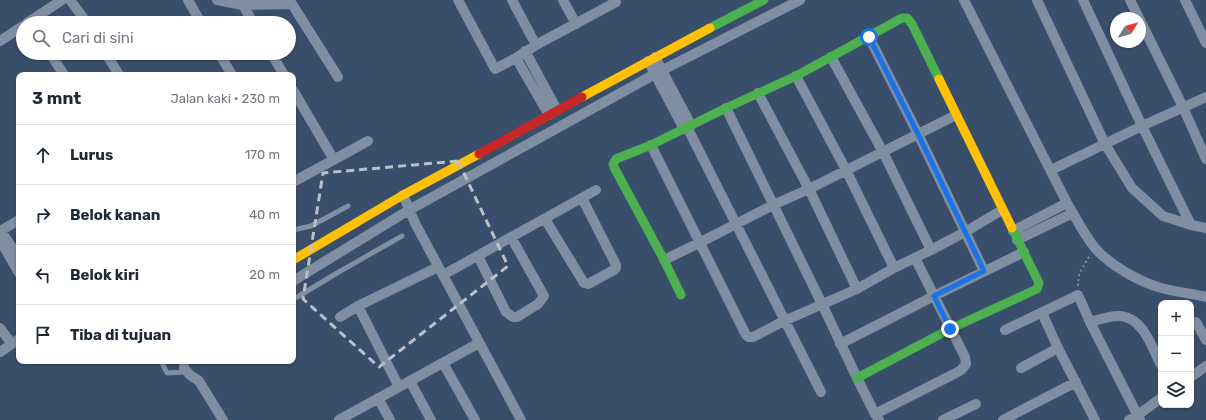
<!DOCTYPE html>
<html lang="id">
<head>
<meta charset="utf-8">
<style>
  body { margin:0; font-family:Rubik,sans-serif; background:#f6f6f7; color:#1f2937 }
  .controls { position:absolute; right:12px; bottom:12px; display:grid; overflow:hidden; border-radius:8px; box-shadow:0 1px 3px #0004 }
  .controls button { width:36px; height:36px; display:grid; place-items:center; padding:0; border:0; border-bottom:1px solid #e0e1e3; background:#fff; color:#1f2937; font:20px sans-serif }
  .compass { position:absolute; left:1110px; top:12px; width:36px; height:36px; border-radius:50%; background:#fff; box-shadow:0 1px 3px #0004; rotate:53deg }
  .stop { position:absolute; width:12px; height:12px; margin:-9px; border:3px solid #1a73e8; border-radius:50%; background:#fff }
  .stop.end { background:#1a73e8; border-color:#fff; box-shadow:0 1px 4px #0008 }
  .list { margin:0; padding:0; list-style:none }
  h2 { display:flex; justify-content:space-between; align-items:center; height:52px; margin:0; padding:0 16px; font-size:17px }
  h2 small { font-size:13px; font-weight:400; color:#747a83 }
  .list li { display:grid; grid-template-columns:26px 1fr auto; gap:12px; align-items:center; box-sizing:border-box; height:60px; padding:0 16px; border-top:1px solid #e0e1e3 }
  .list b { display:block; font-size:15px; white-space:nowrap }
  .list em { font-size:13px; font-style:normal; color:#747a83 }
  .icon { flex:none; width:22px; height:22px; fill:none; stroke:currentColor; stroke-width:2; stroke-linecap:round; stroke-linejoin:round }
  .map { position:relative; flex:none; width:1206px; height:420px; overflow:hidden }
  .search { position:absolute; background:#fff; box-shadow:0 1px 3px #0004; left:16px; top:16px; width:280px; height:44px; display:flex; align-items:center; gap:10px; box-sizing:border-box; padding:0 14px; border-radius:22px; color:#747a83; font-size:15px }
  .panel { position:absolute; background:#fff; box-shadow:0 1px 3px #0004; left:16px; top:72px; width:280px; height:292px; border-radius:8px }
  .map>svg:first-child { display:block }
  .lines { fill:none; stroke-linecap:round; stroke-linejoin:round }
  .path { stroke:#7f8ea0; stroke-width:2; stroke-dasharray:2 3; stroke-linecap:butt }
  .lane { stroke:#7f8ea0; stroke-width:5 }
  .street { stroke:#7f8ea0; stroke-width:10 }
  .fast { stroke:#4caf50; stroke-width:9 }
  .slow { stroke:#ffc107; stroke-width:9 }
  .jam { stroke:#c62828; stroke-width:9 }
  .route { stroke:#1a73e8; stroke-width:5 }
  .marked { fill:none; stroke:#bac1cb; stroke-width:3; stroke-dasharray:8 5; stroke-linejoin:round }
</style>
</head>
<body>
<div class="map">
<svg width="1206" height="420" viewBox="0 0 1206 420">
  <rect width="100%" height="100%" fill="#394e6a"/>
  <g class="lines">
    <!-- path -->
    <path class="path" d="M1078,286l1,-12 11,-19"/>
    <!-- lane -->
    <path class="lane" d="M293,230l18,-4 37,-20
      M293,299l6,-3 38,-23 65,-37
      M161,361l6,12 20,-1"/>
    <!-- street -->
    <path class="street" d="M70,0l17,23
      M188,0l13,23
      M217,0l26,5 49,-1 46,73
      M458,0l37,69 21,-11
      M512,0l24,45
      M563,0l13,24
      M964,0l103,203c9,15 17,32 28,45 16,18 43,33 66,40 14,4 30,5 45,9
      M1037,0l68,144 27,44 31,28 28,9 15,3
      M1083,0l59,126 49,99
      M1130,0l9,18
      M1185,0l21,43
      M243,5l10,18
      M1140,20l43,87 23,52
      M27,23l35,-23
      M869,37l49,97 66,137
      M0,41l23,-15
      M525,51l32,59
      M50,53l14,22
      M106,53l13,22
      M219,53l13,22
      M271,53l13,22
      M655,57l36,68
      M831,57l52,95 48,98
      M648,61l36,68
      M796,76l50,94 48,98
      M293,90l41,70
      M758,93l51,96 48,100
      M726,108l96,196 35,74 18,36 4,6
      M549,115l-33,-57 20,-13 80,-43 -1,-2
      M687,127l134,265
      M651,145l95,190 3,2h4l31,-16 73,-32 37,-21 37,-18 34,-18 37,-22
      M1051,170l91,-44 64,-29
      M293,182l75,-41
      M403,195l13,30 105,195
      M545,219l39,64 4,1 26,-14 2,-2v-3l-34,-67
      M0,231l19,-11
      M1,231l18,27
      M1013,231l54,-28
      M0,240l19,33
      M1017,240l56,-27
      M478,256l28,56 7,5h4l21,-13 6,-8 -33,-59
      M664,260l35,-17 74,-38 36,-16 147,-74
      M443,275l153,-85
      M293,281l116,-71 246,-136 145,-74
      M358,306l41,81
      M1042,313l16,35 37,72
      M340,317l18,-11 80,-39
      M1090,322c10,-3 21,-7 31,-6 23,3 31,32 40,49
      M1196,322l10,18
      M0,328l12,16
      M1005,330l73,-35 12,27 50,98
      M840,344l94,-48 90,-44
      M0,352l19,-13
      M184,361v7l6,7 9,6 24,39
      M443,363l32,57
      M1021,368l37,-20
      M1191,377l15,-11
      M410,381l21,39
      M378,398l12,22
      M875,414l81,-41 5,-3 5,-6 -1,-7 -50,-99
      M339,420l140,-77
      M943,420l33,-16
      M1003,420l73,-38
      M1129,420l9,-5 23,-17"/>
    <!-- fast -->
    <path class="fast" d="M710,28l54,-28
      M681,295l-17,-35 -49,-91 -2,-5 3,-5 35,-14 75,-37 70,-32 106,-58h5l5,6 27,55
      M857,378l93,-49 87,-40 2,-6 -27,-55"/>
    <!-- slow -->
    <path class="slow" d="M939,79l73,149
      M582,97l128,-69
      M293,260l110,-65 76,-41"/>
    <!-- jam -->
    <path class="jam" d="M479,154l103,-57"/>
  </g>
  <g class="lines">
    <!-- route -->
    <path class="route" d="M869,37l49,97 66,137 -50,25 16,33"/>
  </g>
  <!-- marked area -->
  <path class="marked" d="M458,161l50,105 -129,101 -76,-68 20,-126z"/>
</svg>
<div class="controls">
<button>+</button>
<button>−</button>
<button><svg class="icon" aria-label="layers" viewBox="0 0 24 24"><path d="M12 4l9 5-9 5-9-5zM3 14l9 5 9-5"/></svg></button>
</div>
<svg class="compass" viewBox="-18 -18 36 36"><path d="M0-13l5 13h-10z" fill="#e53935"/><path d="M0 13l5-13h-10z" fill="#747a83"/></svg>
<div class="stop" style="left:869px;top:37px"></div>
<div class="stop end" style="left:950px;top:329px"></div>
<div class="search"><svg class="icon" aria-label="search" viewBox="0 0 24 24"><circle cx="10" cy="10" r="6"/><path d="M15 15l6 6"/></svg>Cari di sini</div>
<section class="panel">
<h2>3 mnt<small>Jalan kaki · 230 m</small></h2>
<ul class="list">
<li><svg class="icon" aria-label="ahead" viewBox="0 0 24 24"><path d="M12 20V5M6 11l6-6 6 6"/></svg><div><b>Lurus</b></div><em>170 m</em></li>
<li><svg class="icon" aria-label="right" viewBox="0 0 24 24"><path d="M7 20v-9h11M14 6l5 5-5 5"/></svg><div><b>Belok kanan</b></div><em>40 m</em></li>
<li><svg class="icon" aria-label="left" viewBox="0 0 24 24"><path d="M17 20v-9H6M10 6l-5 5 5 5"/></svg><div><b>Belok kiri</b></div><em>20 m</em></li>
<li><svg class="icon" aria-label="arrive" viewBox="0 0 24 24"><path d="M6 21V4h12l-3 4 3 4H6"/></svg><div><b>Tiba di tujuan</b></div></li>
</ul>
</section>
</div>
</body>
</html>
